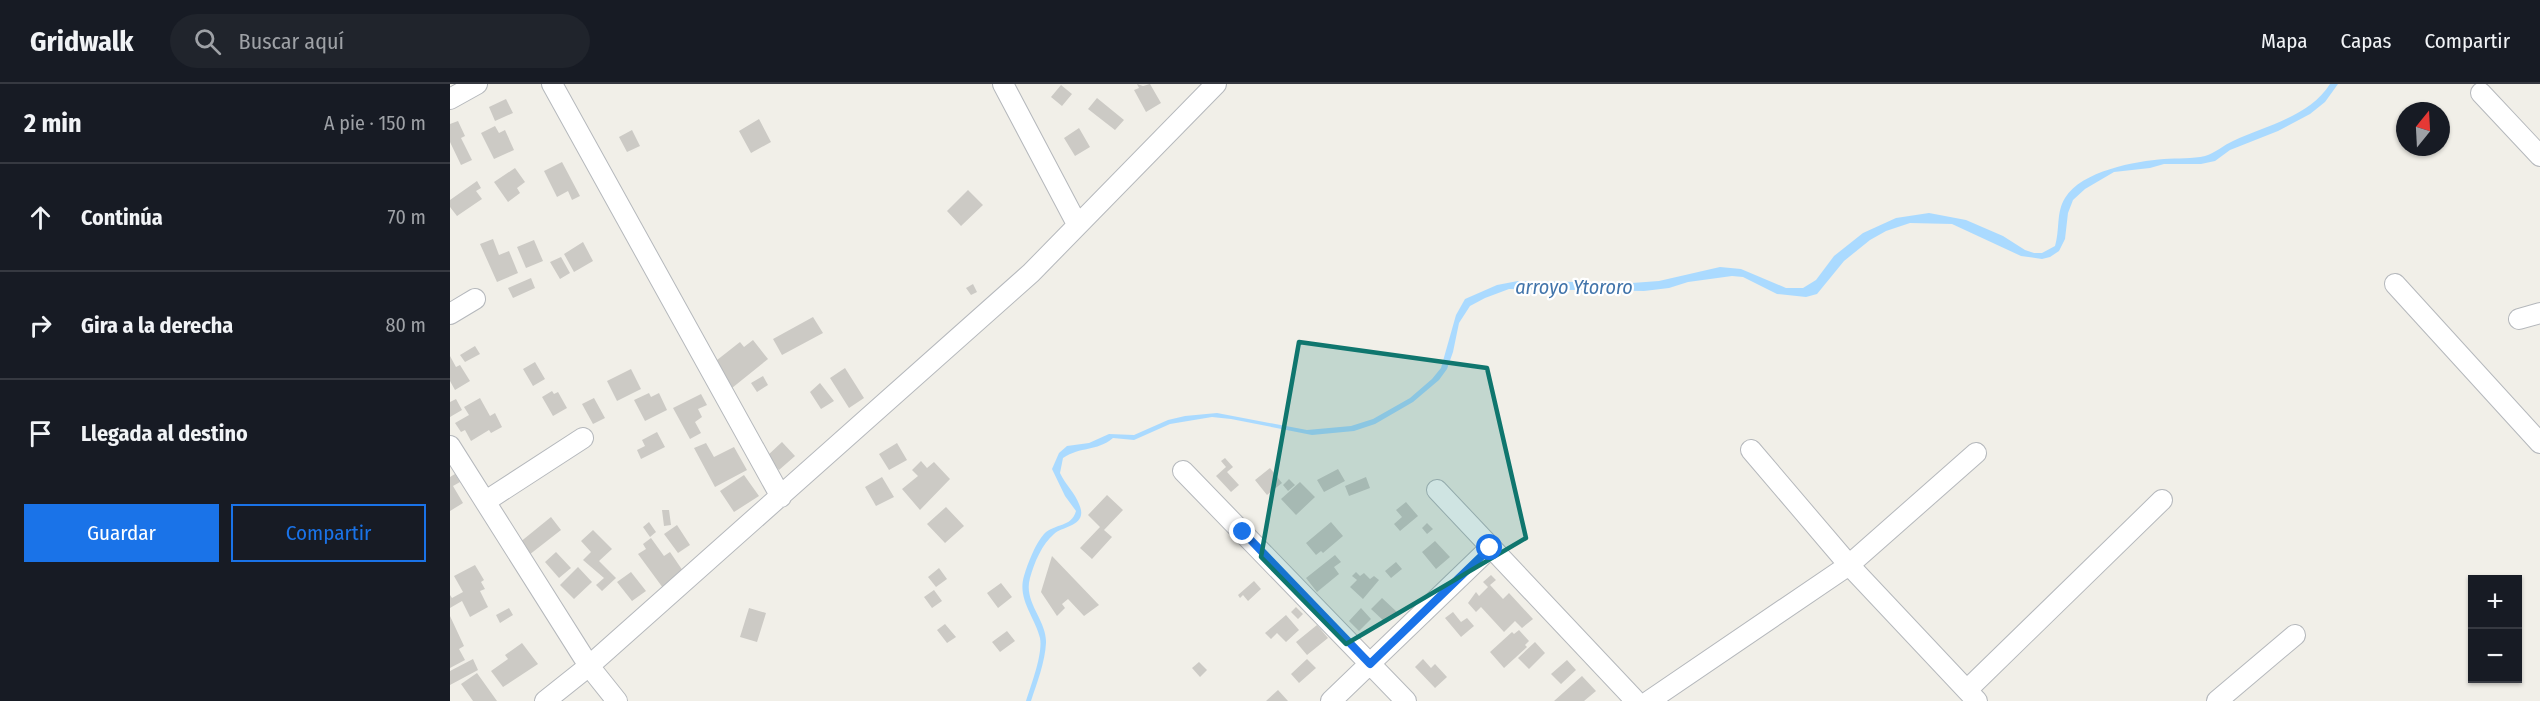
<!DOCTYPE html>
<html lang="es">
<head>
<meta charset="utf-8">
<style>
  body { margin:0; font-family:"Fira Sans Condensed",sans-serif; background:#20242c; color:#f1f3f6 }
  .controls { position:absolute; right:18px; bottom:18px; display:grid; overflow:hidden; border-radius:0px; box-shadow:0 2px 4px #0004 }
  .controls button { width:54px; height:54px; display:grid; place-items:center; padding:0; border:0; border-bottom:2px solid #363941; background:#171b24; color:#f1f3f6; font:30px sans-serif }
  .compass { position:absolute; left:1946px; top:18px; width:54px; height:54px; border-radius:50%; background:#171b24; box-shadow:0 2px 4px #0004; rotate:18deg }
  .stop { position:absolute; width:18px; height:18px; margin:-14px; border:4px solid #1a73e8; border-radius:50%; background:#fff }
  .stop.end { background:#1a73e8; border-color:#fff; box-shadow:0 2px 6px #0008 }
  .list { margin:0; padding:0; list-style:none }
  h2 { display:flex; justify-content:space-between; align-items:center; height:78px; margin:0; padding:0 24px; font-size:26px }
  h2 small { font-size:20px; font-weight:400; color:#9ea1a6 }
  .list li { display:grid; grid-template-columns:39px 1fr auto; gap:18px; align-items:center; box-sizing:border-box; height:108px; padding:0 24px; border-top:2px solid #363941 }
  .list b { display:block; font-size:22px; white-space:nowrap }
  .list em { font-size:20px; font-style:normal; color:#9ea1a6 }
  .actions { display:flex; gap:12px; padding:18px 24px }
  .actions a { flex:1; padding:14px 0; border:2px solid #1a73e8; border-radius:0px; text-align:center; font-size:21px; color:#1a73e8 }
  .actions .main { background:#1a73e8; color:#fff }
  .icon { flex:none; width:33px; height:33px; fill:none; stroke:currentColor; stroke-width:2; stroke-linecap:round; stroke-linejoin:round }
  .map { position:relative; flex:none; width:2090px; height:617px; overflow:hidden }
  header { display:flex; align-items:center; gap:36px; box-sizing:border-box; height:84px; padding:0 30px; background:#171b24; border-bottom:2px solid #363941 }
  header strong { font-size:28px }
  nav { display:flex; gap:33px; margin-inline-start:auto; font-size:21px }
  .search { width:420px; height:54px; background:#20242c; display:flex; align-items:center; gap:15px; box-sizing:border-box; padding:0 21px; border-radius:33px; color:#9ea1a6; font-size:22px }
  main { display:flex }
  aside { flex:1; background:#171b24 }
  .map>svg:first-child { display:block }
  .water { fill:#aadaff }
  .building { fill:#cccac5 }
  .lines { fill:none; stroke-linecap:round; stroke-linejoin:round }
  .minor-casing { stroke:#b5b8bc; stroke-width:22 }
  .minor { stroke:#fff; stroke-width:20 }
  .route { stroke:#1a73e8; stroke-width:8 }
  .marked { fill:#0f766e; fill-opacity:0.2; stroke:#0f766e; stroke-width:4.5; stroke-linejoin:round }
  .labels { text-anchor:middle; stroke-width:4.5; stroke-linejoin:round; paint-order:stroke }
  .water-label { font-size:20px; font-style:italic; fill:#4174aa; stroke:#fff }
</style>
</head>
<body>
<header>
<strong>Gridwalk</strong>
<div class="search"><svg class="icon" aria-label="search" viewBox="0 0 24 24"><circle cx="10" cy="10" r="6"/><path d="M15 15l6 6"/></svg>Buscar aquí</div>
<nav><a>Mapa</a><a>Capas</a><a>Compartir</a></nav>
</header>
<main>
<aside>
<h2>2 min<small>A pie · 150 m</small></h2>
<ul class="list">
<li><svg class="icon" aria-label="ahead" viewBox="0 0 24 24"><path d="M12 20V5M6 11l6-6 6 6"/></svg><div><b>Continúa</b></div><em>70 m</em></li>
<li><svg class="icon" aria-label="right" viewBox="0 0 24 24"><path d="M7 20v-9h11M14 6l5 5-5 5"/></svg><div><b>Gira a la derecha</b></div><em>80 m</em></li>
<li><svg class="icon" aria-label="arrive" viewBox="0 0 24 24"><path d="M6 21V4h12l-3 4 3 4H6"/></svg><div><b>Llegada al destino</b></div></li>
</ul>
<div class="actions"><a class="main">Guardar</a><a>Compartir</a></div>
</aside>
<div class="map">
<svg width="2090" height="617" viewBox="0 0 2090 617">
  <rect width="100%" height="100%" fill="#f1efe8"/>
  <!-- water -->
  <path class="water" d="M1880,0h8l-13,18 -15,12 -32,17 -48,19 -15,11 -14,3h-37l-14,4 -36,4 -29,17 -12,11 -5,13 -3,26 -6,12 -9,6 -8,2 -21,-3 -69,-32 -42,-1 -24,8 -16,9 -26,21 -27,33 -11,3 -29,-3 -34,-17 -11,-1 -44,6 -19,6 -25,3 -135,-2 -24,9 -15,8 -11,17 -6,29 -6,17 -8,11 -26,22 -38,22 -21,7 -42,4 -81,-16 -19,-2 -42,7 -36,16 -21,-2c-17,14 -32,8 -50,20l-3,15c5,11 15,20 19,31 10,22 -16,22 -25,30 -12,10 -20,29 -24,44 -7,24 17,42 16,65 -1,19 -9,40 -15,58h-5c5,-16 17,-47 14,-63 -5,-21 -23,-39 -16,-62 4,-13 11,-32 20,-42 11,-11 27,-6 32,-23l-11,-15 -13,-27 7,-16 8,-7 22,-3 20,-9 25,1 34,-15 17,-4 32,-3 90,17 44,-4 22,-7 37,-21 22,-19 9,-11 15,-53 9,-16 32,-14 21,-4 114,2 27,-2 61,-14 21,2 45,19h17l13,-8 18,-24 29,-23 33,-15 33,-5 37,7 37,16 22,14 9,3h8l13,-7c5,-16 1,-34 10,-48 16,-27 71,-37 99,-39 13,-1 29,0 41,-3 10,-3 19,-11 28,-15 33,-15 77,-25 97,-57z"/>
  <!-- building -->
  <path class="building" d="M687,0l6,2 7,-2 11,19 -15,9 -12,-22 5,-2z
    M611,1l11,9 -10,12 -11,-9z
    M647,14l27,22 -9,10 -27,-21z
    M56,15l7,14 -18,8 -6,-14z
    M309,35l12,23 -20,11 -12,-22z
    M8,37l7,15 -4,2 11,22 -11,5 -11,-23v-18z
    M45,42l4,7 6,-3 9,20 -20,9 -13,-26z
    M629,44l11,19 -15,9 -11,-18z
    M182,46l8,16 -13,6 -8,-15z
    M112,78l18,34 -8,4 -4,-9 -11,6 -13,-26z
    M65,84l10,14 -8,6 3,5 -12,9 -14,-20z
    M27,97l4,7 -5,3 6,8 -25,17 -7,-9v-7z
    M518,106l15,15 -22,21 -14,-15z
    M43,155l6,16 10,-4 9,22 -21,9 -17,-38z
    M84,156l9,21 -17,7 -9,-21z
    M133,158l10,19 -19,11 -10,-18z
    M111,173l9,16 -10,6 -10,-17z
    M81,194l4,10 -22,10 -5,-10z
    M523,200l4,8 -6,3 -5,-7z
    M363,233l10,16 -41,22 -9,-16z
    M303,256l15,19 -36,29 -20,-24 28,-22 4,5z
    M25,262l5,8 -15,8 -5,-7z
    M0,272l6,11 4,-2 10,16 -15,9 -5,-9z
    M85,278l10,17 -12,7 -10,-17z
    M395,284l19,30 -15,10 -19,-30z
    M181,285l10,20 -24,12 -10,-20z
    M313,292l5,9 -11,7 -6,-9z
    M370,299l14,18 -13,8 -11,-17z
    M102,307l2,3 4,-2 9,16 -14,8 -11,-19z
    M199,309l2,4 8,-4 8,17 -22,11 -11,-21z
    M251,310l6,11 -9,4 4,8 -7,5 6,11 -11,6 -17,-31z
    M30,314l10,18 5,-3 7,14 -11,6 -2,-3 -18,11 -6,-11 -4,2 -6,-9 14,-8 -5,-8z
    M144,314l11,20 -12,6 -11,-20z
    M6,315l6,11 -12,7v-15z
    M207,348l8,15 -24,12 -4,-9 8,-4 -3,-6z
    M332,358l13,14 -16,14 -12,-14z
    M256,359l8,14 20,-10 13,23 -32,17 -21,-39z
    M447,359l10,17 -18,10 -10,-16z
    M775,374l8,9 -6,5 12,13 -8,7 -15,-16 10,-9 -5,-6z
    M471,377l6,7 7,-6 16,17 -30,31 -18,-21 16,-13 -6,-6z
    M820,384l12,15 -15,12 -12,-15z
    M888,385l7,12 -21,11 -7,-12z
    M5,390l5,8 -7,4 10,17 -13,8v-34z
    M294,391l15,21 -25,16 -14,-21z
    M432,393l12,20 -18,9 -11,-19z
    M916,393l4,11 -21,8 -4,-10z
    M839,395l6,6 -7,6 -5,-6z
    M850,398l15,15 -19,18 -15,-16z
    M657,411l16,15 -19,20 8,7 -20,22 -12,-11 20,-21 -12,-12z
    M956,418l12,14 -18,15 -6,-7 8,-7 -6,-7z
    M496,423l18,19 -19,17 -18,-19z
    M212,426h7l2,15 -7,1z
    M101,433l10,13 -32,25 -10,-12z
    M199,438l7,10 -6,5 -7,-10z
    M881,438l12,14 -20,17 -2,-2 -5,4 -10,-12z
    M977,439l6,6 -6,5 -5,-6z
    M227,441l13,20 -12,8 -14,-19z
    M143,446l19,19 -13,12 17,17 -14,13 -6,-6 8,-7 -21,-18 8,-8 -10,-11z
    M201,454l13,18 6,-4 13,19 -6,4 1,3 -15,10 -25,-34 8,-5 -3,-5z
    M985,457l15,16 -14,12 -14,-17z
    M106,468l15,16 -12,10 -14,-16z
    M885,471l6,7 -7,5 5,7 -22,18 -11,-14z
    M602,472l47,49 -15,11 -16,-17 -6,5 3,4 -8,8 -16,-24z
    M946,478l6,7 -11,9 -6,-7z
    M25,481l9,15 -3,2 4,7 -5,2 8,16 -18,10 -8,-16 -12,7v-13l2,3 11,-6 -9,-16z
    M128,483l14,15 -18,17 -14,-14z
    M489,484l8,11 -11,8 -8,-10z
    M181,488l15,19 -14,10 -15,-19z
    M906,488l4,4 4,-3 6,6 4,-3 5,4 -16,19 -13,-12 7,-7 -5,-4z
    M1041,491l5,5 -6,5 13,14 6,-6 24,26 -11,9 -7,-7 -11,11 -23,-25 -5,5 -8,-9 8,-11 3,4 9,-9 -5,-5z
    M804,497l7,8 -13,12 -5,-6 -3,3 -2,-3z
    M551,499l11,14 -14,11 -11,-15z
    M484,506l8,11 -10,7 -8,-11z
    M932,514l15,14 -11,11 -15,-14z
    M846,523l7,7 -5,5 -7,-7z
    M59,524l4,7 -13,8 -4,-8z
    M299,524l17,5 -9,29 -17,-5z
    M911,524l10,11 -12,12 -10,-10z
    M1003,528l8,10 6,-4 7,8 -13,11 -16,-19z
    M836,531l13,15 -13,12 -9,-9 -6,6 -6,-6z
    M0,532l14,30 -5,3 6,11 -15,8z
    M495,540l11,13 -9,6 -10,-13z
    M867,541l11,13 -21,17 -11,-13z
    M1069,546l10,11 -4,4 2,2 -23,21 -14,-16 22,-20 2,2z
    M557,547l8,10 -15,11 -8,-10z
    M1085,558l10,11 -16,16 -11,-11z
    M72,559l16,21 -35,23 -12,-16 17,-12 -3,-4z
    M23,575l5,11 -28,15v-14z
    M857,575l9,9 -17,15 -8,-9z
    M973,575l8,9 4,-4 12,13 -12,11 -20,-21z
    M1117,576l9,10 -15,14 -10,-10z
    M749,578l8,8 -7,7 -8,-9z
    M27,589l20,28h-24l-12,-17z
    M1132,592l14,15 -12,10h-30z
    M828,606l10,11h-22z"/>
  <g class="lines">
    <defs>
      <path id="minor" d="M102,0l229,413
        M553,0l74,140
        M2031,9l59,63
        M0,15l27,-15
        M1945,200l145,159
        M0,230l25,-15
        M2069,235l21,-6
        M0,362l139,220 -44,35
        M1301,366l98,115 128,136
        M733,387l223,230
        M987,406l199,211
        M36,417l97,-63
        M1517,606l195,-190
        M167,617l-28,-35 442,-393 185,-189
        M881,617l159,-153
        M1199,617l200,-136 127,-112
        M1767,617l78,-66"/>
    </defs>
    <!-- minor casing -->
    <use href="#minor" class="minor-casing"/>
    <!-- minor -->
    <use href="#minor" class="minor"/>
  </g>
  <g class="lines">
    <!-- route -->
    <path class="route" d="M793,448l127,132 120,-116"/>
  </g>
  <!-- marked area -->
  <path class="marked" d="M849,258l188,26 39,170 -180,106 -85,-87z"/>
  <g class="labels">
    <!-- water labels -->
    <g class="water-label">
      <text x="1124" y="210">arroyo Ytororo</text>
    </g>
  </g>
</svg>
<div class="controls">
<button>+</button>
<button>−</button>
</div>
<svg class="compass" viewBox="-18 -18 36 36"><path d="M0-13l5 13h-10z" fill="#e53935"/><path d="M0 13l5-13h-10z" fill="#9ea1a6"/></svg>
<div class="stop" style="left:1040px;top:464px"></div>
<div class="stop end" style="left:793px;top:448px"></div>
</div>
</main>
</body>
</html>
